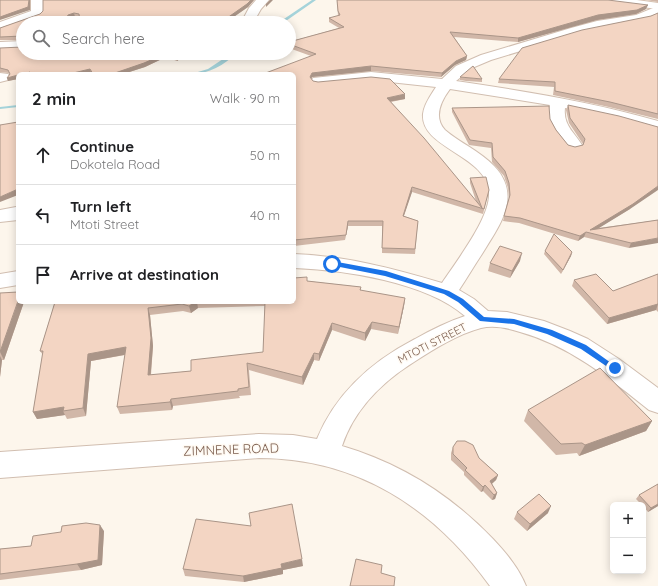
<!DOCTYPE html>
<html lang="en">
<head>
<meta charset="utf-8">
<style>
  body { margin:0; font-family:Quicksand,sans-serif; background:#f2f2f2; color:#202124 }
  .controls { position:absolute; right:12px; bottom:12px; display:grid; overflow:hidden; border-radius:6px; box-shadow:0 2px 10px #0003 }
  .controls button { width:36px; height:36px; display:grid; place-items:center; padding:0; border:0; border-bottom:1px solid #e0e0e0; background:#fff; color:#202124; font:20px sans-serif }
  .stop { position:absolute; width:12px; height:12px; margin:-9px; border:3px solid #1a73e8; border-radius:50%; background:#fff }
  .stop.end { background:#1a73e8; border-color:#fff; box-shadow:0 1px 4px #0008 }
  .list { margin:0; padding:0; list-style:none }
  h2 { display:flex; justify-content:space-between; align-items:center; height:52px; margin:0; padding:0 16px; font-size:17px }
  h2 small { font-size:13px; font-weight:400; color:#757577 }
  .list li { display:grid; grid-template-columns:26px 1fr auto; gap:12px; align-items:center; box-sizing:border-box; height:60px; padding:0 16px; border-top:1px solid #e0e0e0 }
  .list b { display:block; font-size:15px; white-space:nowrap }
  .list p { margin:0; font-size:13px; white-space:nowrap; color:#757577 }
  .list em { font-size:13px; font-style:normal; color:#757577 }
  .icon { flex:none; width:22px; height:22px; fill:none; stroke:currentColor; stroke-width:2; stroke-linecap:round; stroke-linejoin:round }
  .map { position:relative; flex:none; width:658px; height:586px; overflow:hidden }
  .search { position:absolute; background:#fff; box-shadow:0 2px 10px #0003; left:16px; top:16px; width:280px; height:44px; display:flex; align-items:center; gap:10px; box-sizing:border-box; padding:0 14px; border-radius:22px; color:#757577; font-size:15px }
  .panel { position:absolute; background:#fff; box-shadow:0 2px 10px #0003; left:16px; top:72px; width:280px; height:232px; border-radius:6px }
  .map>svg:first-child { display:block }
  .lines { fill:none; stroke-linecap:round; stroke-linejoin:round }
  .stream { fill:#a5d3da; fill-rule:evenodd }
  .street-casing { stroke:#d1beb0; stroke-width:2 }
  .secondary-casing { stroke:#d6c0b0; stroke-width:2 }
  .street { fill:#fff; fill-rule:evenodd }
  .secondary { fill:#fff; fill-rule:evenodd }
  .wall { fill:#d1b7a8; fill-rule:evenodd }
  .shaded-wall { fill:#aa9588 }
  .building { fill:#f3d5c3; stroke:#aa9588; fill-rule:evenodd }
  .route { fill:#1a73e8 }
  .labels { text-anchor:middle; stroke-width:3; stroke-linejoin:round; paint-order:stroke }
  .street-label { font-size:11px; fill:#7a5c4d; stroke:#fffaf3 }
  .near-street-label { font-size:13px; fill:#7a5c4d; stroke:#fffaf3 }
</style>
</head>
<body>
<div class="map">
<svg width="658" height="586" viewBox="0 0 658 586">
  <rect width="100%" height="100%" fill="#fdf6ec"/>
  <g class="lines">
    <!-- stream -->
    <path class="stream" d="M312,0h4l-33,23h-5z
      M232,53h5c-13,12 -28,21 -46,21l17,-5z
      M18,105v2l-18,2v-2z"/>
    <defs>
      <path id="street" d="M31,0h12v13l-2,3 -41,14v-8l31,-11z
        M256,0h13l-8,9 -8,14h-12l8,-15z
        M658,6v9l-9,4 -69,14 -89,27 -19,8 -16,13c68,10 136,21 202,40v10l-40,-12 -53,-11c-2,17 9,24 17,37l-2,4 -6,1 -6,-1c-11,-13 -23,-27 -18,-44l-100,-16c-9,12 -17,28 -5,41 15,13 35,21 49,36 29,30 5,60 -12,88 -8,12 -15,24 -23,36l15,9 14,12 19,1 37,9 26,10 18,8 31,20 39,29v25l-9,-3c-40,-32 -79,-64 -129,-78 -12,-4 -26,-7 -39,-4 -23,6 -47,21 -67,34 -32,20 -60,48 -72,84 58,17 109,49 151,93 13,14 26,29 33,47h-36c-56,-78 -133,-128 -231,-128l-259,20v-26l259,-18 34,1 24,4c19,-46 54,-77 98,-100 16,-9 32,-17 50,-23 -39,-34 -120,-46 -171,-48v-14c52,2 98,14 148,29 14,-21 47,-64 47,-88 1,-40 -69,-46 -66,-81 1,-10 8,-19 13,-27l-65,-7 -53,5 -5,-1 -2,-3 2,-3 58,-6 71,7 14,-13 25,-11 90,-27 26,-7 39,-6z
        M23,41v8l-23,1v-8z
        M204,53h14c-4,5 -7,5 -13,4z
        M0,73l8,1 2,3 -2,3 -8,2z
        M16,207l2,1v12l-18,2v-12z
        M18,271v14l-18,3v-14z"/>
      <path id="secondary" d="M603,0h34l21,3v6l-49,-6 -4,-1z"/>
    </defs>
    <!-- street casing -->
    <use href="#street" class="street-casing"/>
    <!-- secondary casing -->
    <use href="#secondary" class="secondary-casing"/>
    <!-- street -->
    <use href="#street" class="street"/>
    <!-- secondary -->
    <use href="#secondary" class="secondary"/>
  </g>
  <!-- wall -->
  <path class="wall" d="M43,0h211l-6,7 -23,16h-202v17h-23v-12l40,-14 3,-3zM75,17l4,1 1,3h-13l2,-2z
    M337,0l309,9 -10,5 -39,6 -79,22 -64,-5 13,19 -1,4 -11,5 -14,12 -70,-6 -59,6 -1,2 2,2 92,18 -14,3 85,99 -6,-18v-5l19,12 -6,24 -71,-22 -8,24 14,5 -3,33 -33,-1v-27h-34l-3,14 -51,6v-172l17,-18 -22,-8v-6l50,-14 -10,-6v-4l9,-2z
    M646,0h12v2z
    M658,13v106l-49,-12 -56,-12 1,-8 -56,-4 1,-4z
    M0,48l23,5h165l-11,8 -11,-4 -21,10 -22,7h-31l-1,-2 -7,2h-66v5l-10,2 -1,-3 3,-4 -1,-1 -9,-1z
    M460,77l22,2v3l-16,-1 -6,-1z
    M568,105l62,104 -32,19 60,-8 -29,28 -45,-11 -6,4 -59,-18 -16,-2 6,-22 -1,-11 -4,-12 -12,-14 -1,-14 -22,-3 -17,-33v-4l98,11 6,11 12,15 7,2 8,-2v-1l-14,-21 -3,-13z
    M545,251l27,1 -1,4 -10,18 -17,-20z
    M520,261l-10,17 -22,-7 2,-8z
    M658,274v38l-2,-2 -49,14 -35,-38 2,-6 39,11z
    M307,281l54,6v4l44,7 -1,8 -6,28 -27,-5 -6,12 -33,-11 -13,31 -5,-1 -11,25 -54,-15 2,25 -12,1 1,2 -67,8 -1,4 -52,4 -3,-7 8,-52 -34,6 -5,55 -19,3 -2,-4 -28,4 -4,-7 10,-57 -3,-4 15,-49h239zM265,306l-2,46 -72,19 -40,4 2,-29 -3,-31 33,-4 8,2 7,-5z
    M0,293l18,9h6l-20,58h-2l-2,17z
    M528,410l124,11 -6,10 -67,25 -2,-3 -21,2 -32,-34z
    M453,447l26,11 19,17 -2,5 -4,4 5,9 -2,6 -3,1 -9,-9 -2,1 -17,-17v-3l-13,-12v-7z
    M658,484v22l-10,6 -5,-6v-1h-1l-6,-6 3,-4z
    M517,512l31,1 -21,18 -13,-12z
    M104,531l-2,34 -21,5 -81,10v-31l31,-3z
    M303,566l-20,4v4l-39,8 -59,-6 -2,-7z"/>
  <!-- shaded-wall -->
  <path class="shaded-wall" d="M29,0h1v10l-30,10v-3z
    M251,0h3l-6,7 -23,16h-5z
    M270,0h3l-7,7v-3z
    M648,5l-2,4 -10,5 -39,6 -79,22v-4l80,-23z
    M74,13l1,4 -6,2 -2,4 -2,-2 3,-6z
    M182,53h6l-11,8 -1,-4z
    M165,54l1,3 -21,10 -22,7h-11z
    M467,56l-1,4 -11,5 -14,12 1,-4 14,-12z
    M371,66v5l-59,6 -2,5v-5l2,-4z
    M90,69l1,3 -7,2h-15z
    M18,75v4l-10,2 -1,-3z
    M405,94v5l-18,3v-4z
    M658,186v4l-28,19 -39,24 -1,-3z
    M412,187v5l-10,29 1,-5z
    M18,189v6l-18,7v-5z
    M348,221v5l-3,14 1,-5z
    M586,232l-2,5 -6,4 2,-5z
    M658,238v5l-29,5 2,-5z
    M572,252l-1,4 -10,18z
    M522,253l-2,8 -10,17 2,-7z
    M405,298l-1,8 -6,28 1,-7z
    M18,302h6l-20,58 -4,-8z
    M195,302h2l1,6 -7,5 -2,-7z
    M658,304l-2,6 -49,14 2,-6z
    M148,308l2,7 3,31 -3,36 -2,-7z
    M372,322l-1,7 -6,12v-8z
    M332,323v7l-13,31v-7z
    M126,347l3,7 -38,7 -5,55 -3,-8 5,-54z
    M314,353v7l-11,25 -1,-8z
    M0,356l2,4 -2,17z
    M171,399l2,7 -1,4 -2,-8z
    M64,407l-1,4 2,4 -28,4 -4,-7z
    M652,421l-6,10 -67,25 6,-11z
    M498,475l-2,5 -7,6 1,-5z
    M485,485l-2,6 -2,1 2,-5z
    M497,493l-2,6 -3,1 2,-5z
    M658,504v2l-10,6 3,-4z
    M551,506l-3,7 -21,18 3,-7z
    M100,525l4,6 -2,34 -21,5 -4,-6z
    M302,559l1,7 -20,4v4l-39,8 -1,-6 38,-12z"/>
  <!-- building -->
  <path class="building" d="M0,0h29l-1,7 -28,10z
    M43,0h208l-4,4 -27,19h-197v14l-1,-1 -22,1v-9l40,-14 3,-3zM74,13l5,1 1,7h-15l3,-6z
    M337,0h271l40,5 -11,5 -39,5 -80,23 -68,-6 17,24 -11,5 -14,12 -71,-7 -59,7 -2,4 3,4 5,1 53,-5 19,2 15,15 -18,4 37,40 58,70 -12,-30 16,-1 3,13 -5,19 -72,-22 -9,29 15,5 -3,28 -33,-1 1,-27h-35l-2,14 -52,5v-166h-31l53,-20 -27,-10v-2l55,-15 -15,-9 11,-3 -2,-4z
    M658,13v101l-48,-12 -55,-11v-9l-56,-3 23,-31 60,-18 69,-14z
    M23,40v13h159l-6,4 -11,-3 -21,9 -32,11h-19l-3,-5 -21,5h-38l-1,-2 -6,2h-6v1l-11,3 3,-4 -2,-4 -8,-2v-20l22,-1z
    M473,66l9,13 -22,-2z
    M568,105l51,11 39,11v59l-25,18 -43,26 68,-10v18l-27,5 -45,-11 -6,4 -60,-18 -16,-2 6,-21 -1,-12 -4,-12 -12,-14 -1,-14 -22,-3 -18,-32 97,-2 1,13 6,11 12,15 7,2 8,-2 2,-6 -15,-21z
    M18,122v67l-18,8v-72z
    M554,234l18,18 -9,18 -18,-19z
    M500,246l22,7 -10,18 -22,-8z
    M596,274l17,17 45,-17v30l-49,14 -35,-38z
    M307,277v4l54,6 -1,3 45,8 -6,29 -27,-5 -7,11 -33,-10 -13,31 -5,-1 -12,24 -55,-14 2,24 -11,2v2l-67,8 -1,3 -53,5 9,-60 -38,7 -5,54 -20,3 1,-4 -31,5 10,-61h-3l15,-49h140l-6,4 -7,-2 -34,4 3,30 -3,37 43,-4v-11l72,-8 2,-50h29v-24z
    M18,292v9l-18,51v-59z
    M600,368l52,53 -67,24 -3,-2 -21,1 -33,-34z
    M457,441h8l8,4 6,13 19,17 -8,6 7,12 -3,2 -9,-10 -2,2 -18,-17 2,-2 -14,-14v-7z
    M658,484v20l-7,4 -12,-13z
    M539,494l12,12 -21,18 -13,-12z
    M292,504l10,55 -21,5 1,4 -39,8 -60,-7 13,-50 55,7 -2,-13z
    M86,523l14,2 -2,35 -21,4 -77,10v-25l31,-3 2,-10 28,-4 1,-6z
    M356,559l26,6 -1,8 14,4 -1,9h-44z"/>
  <!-- route -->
  <path class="route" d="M332,261l54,10 63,20 14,8 21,18 30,2 38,11 34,15 32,23 -1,2h-5l-31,-21 -34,-15 -33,-10 -34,-3 -22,-19 -14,-8 -59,-18 -55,-11 -1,-1z"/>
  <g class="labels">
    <!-- street labels -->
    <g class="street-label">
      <text transform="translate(432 343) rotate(-27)" y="4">MTOTI STREET</text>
    </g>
    <!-- near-street labels -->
    <g class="near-street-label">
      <text transform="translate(231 449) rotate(-2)" y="5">ZIMNENE ROAD</text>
    </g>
  </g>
</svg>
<div class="controls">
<button>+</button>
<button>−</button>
</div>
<div class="stop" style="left:332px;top:264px"></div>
<div class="stop end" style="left:615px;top:368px"></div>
<div class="search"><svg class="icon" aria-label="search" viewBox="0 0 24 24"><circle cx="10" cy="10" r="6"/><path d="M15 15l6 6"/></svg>Search here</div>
<section class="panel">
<h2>2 min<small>Walk · 90 m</small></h2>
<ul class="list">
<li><svg class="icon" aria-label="ahead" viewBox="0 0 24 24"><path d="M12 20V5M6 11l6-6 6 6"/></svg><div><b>Continue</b><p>Dokotela Road</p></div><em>50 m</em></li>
<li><svg class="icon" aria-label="left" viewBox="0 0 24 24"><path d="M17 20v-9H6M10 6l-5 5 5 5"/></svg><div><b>Turn left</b><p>Mtoti Street</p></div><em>40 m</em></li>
<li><svg class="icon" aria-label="arrive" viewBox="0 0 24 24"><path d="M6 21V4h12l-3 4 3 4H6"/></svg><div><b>Arrive at destination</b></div></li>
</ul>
</section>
</div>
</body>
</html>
